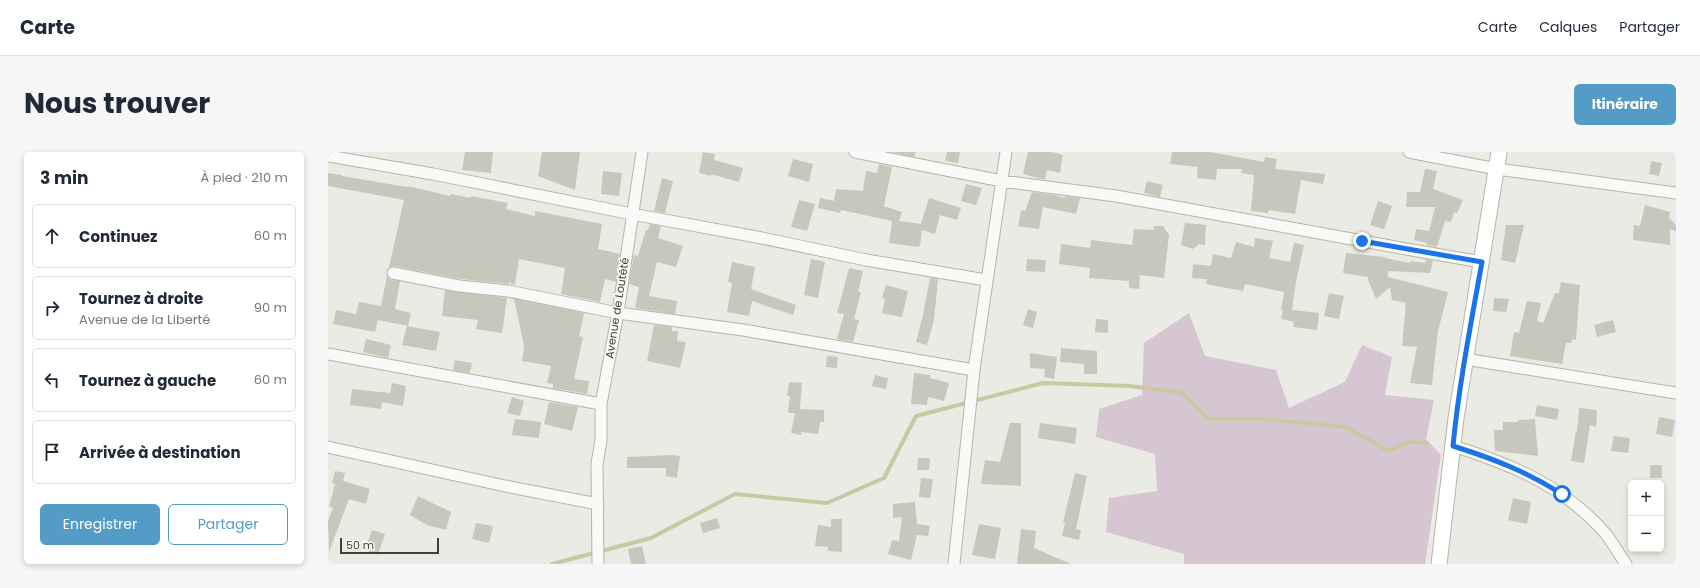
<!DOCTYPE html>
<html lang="fr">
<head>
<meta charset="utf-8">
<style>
  body { margin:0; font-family:Poppins,sans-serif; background:#f6f6f7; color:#1f2937 }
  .controls { position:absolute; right:12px; bottom:12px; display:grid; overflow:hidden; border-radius:6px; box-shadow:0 2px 6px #0003 }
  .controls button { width:36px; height:36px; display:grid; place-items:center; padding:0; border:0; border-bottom:1px solid #e0e1e3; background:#fff; color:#1f2937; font:20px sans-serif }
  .scale { position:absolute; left:12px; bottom:10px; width:99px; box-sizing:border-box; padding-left:4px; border:2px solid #3f432d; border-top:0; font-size:11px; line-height:14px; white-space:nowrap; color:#3f432d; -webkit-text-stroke:3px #f8f9f4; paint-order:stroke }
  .stop { position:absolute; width:12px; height:12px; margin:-9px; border:3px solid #1a73e8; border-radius:50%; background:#fff }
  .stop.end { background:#1a73e8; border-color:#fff; box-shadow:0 1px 4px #0008 }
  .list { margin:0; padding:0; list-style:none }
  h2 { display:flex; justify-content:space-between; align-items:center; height:52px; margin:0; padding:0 16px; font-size:17px }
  h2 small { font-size:13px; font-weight:400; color:#747a83 }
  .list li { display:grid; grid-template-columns:26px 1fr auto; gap:12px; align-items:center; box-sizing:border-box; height:64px; margin:0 8px 8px; padding:0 8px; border:1px solid #e0e1e3; border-radius:6px }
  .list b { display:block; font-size:15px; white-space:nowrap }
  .list p { margin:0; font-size:13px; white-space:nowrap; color:#747a83 }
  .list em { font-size:13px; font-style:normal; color:#747a83 }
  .actions { display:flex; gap:8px; padding:12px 16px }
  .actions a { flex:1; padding:9px 0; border:1px solid #539cc7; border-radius:6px; text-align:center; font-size:14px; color:#539cc7 }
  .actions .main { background:#539cc7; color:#fff }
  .icon { flex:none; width:22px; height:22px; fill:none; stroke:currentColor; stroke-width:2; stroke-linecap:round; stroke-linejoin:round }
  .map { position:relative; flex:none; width:1348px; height:412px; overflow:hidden; border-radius:6px }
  header { display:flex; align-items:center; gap:24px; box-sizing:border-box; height:56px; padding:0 20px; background:#fff; border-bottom:1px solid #e0e1e3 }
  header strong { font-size:19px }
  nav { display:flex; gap:22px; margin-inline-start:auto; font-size:14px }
  .intro { display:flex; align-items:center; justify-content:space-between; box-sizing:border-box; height:96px; padding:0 24px }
  h1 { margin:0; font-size:28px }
  .button { padding:10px 18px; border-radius:6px; background:#539cc7; color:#fff; font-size:14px; font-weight:700 }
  main { display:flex; gap:24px; padding:0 24px }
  aside { flex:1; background:#fff; border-radius:6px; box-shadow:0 2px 6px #0003 }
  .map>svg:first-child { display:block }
  .green { fill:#d5c6d1 }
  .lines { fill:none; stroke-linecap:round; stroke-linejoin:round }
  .stream { stroke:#c7c9a2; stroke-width:4 }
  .building { fill:#c6c8bc }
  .street-casing { stroke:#b3b5a9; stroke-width:13 }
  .secondary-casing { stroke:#b3b5a9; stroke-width:17 }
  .street { stroke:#f9faf7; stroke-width:11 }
  .secondary { stroke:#fff; stroke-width:15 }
  .route { stroke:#1a73e8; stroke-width:5 }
  .labels { text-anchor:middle; stroke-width:3.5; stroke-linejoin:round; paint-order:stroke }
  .street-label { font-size:11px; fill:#3f432d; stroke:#f8f9f4 }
</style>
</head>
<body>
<header>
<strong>Carte</strong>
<nav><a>Carte</a><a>Calques</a><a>Partager</a></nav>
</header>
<div class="intro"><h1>Nous trouver</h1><a class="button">Itinéraire</a></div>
<main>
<aside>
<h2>3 min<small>À pied · 210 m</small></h2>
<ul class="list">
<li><svg class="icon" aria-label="ahead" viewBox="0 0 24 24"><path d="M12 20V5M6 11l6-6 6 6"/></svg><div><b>Continuez</b></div><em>60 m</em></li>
<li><svg class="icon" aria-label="right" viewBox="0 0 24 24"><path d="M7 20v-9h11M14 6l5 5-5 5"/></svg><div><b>Tournez à droite</b><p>Avenue de la Liberté</p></div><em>90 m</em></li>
<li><svg class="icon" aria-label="left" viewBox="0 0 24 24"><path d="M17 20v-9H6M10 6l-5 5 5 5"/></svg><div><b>Tournez à gauche</b></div><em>60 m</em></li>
<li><svg class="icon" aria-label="arrive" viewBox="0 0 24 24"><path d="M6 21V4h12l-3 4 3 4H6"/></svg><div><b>Arrivée à destination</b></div></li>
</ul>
<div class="actions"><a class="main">Enregistrer</a><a>Partager</a></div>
</aside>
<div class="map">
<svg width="1348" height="412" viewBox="0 0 1348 412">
  <rect width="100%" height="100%" fill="#eaebe4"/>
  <!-- green -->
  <path class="green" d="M861,161l16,43 71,14 13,38 56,-26 17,-37 30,12 -7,38 49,5 -8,39 15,16 -16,109h-241v-10l-78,-22 3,-34 48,-7 -2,-37 -59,-17 3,-28 43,-14 2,-52z"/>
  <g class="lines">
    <!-- stream -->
    <path class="stream" d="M224,412l99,-26 84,-44 92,9 57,-25 32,-62 127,-33 87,3 52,7 26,26h54l84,8 43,24 19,-9 19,1"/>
  </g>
  <!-- building -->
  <path class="building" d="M137,0h28l-2,21 -29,-3z
    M214,0h38l-5,38 -37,-14z
    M375,0l12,2 -1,6 29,8 -4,14 -28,-8v2l-12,-3z
    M563,0h25l-2,5z
    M619,0h13l-2,11 -13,-2z
    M700,0h24l11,3 -3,18 -13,-3 -2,10 -22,-6z
    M844,0h38l54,10 1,-5 12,2 -2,10 50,5 -2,10 -22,-4 -6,34 -26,-4 -1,3 -17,-2 3,-36 -13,-2 1,-4h-25l-1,11 -19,-2 1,-11 -28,-3z
    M465,7l20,5 -4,18 -21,-6z
    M1323,9l11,2 -3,13 -10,-2z
    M551,12l13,3 -8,39 18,6 -3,9 22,3 8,-26 32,10 -4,12 -17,-5 -5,19 -13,-4 -2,16 -2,1 -29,-4 3,-22 -51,-11 -1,3 -22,-5 2,-10 14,3 2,-12 27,2 3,-20 11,2z
    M1097,17l12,2 -4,18 30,11 -6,13 -3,-1 -3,10 -6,-1 -8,26 -10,-2v-2l-13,-3 2,-11 13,2 6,-24h-29l1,-15h13z
    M275,19l19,2 -3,23 -18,-2z
    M0,21l14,2v1l65,11 1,-1 42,10 1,-2 20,4v-2l37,7 -2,6 29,7v-5l67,13 -4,25 22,5 -4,28 -11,-3 -5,23 -39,-8 4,-26 -46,-9 -4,26 -4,-1 -1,-3 -1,3 -49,-5 -66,-13 -5,1 15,-67 -76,-14z
    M334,26l11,3 -8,32 -11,-2z
    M819,29l16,4 -3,12 -16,-4z
    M638,32l16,4 -6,17 -15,-4z
    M704,40l22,3 11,3v-2l15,2 -4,16 -33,-7 -4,22 -21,-3 3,-16 4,1z
    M471,48l16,4 -8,27 -16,-4z
    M1050,49l14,5 -8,23 -14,-4z
    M1317,53l25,7 -1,6 7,7v6l-6,-2v16l-37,-5 1,-15 6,1z
    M857,71l21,2 -1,20 -6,-1 -6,5 -12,-4z
    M322,72l11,2 -3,12 25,8 -7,21 -19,-5 -8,34 28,5 -2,13 -40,-6 4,-21 -10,-3 5,-29 4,1 8,-26h2z
    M1178,73h18l-9,38 -14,-3z
    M826,74h9l6,9 -5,43 -24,-3 -1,14 -10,-1v-7l-40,-3 1,-10 -31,-4 2,-20 29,4 1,-8 41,5 2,-16 19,1z
    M927,86l18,3 -4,17 21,4 4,-19 10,2 -8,37 -4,28 27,3 -2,17 -24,-3 1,-5 -13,-3 2,-9h-2l3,-18 -39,-8 -2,7 -37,-7 1,-5 -15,-1 1,-14 18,2 2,-12 18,4 5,-16 18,5z
    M1018,101l39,4v1l25,5v-2l15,2 1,-4 7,2 -3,12 -42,-2v6l60,15 -10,39 -6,54 -22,-2 7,-36 -15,-1 4,-43 -14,-3 -2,-13 -14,12 -8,-19v-3l-25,-4z
    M483,107l14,3 -7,36 -14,-3z
    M699,107l19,1 -1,12 -19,-1z
    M404,110l23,5 -4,22 45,16 -3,10 -41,-14 -3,15 -22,-4 5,-29 -4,-1z
    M521,116l14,3 -5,21h3l-7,27 5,1 -6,22 -16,-3 7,-25 -7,-1z
    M59,124l4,4 9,1 -5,28 16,4 -3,13 -30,-6 -3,12 -42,-8 3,-14 20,4 3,-12 22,4z
    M602,126l8,1 -4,41 -7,25 -11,-3 6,-23z
    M1233,130l19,3 -4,55 -4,-1 -1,4h-5l-4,21 -52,-8 4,-24 5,1 8,-32 14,2 -4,18 6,2 12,-30h4z
    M558,133l22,6 -6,26 -20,-4 3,-14 -3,-1z
    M117,138l62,8 -5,35 -26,-4 2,-9 -36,-4z
    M1001,141l15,3 -5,23 -15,-3z
    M1166,146l15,1 -3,13 -13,-1z
    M186,147l70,14 -5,23 4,1 -9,42 15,2 -2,13 -34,-6v-4l-6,-1 4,-17 -29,-5 2,-15z
    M700,157l9,3 -4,16 -10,-3z
    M768,167l12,1v13l-13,-1z
    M1285,168l3,12 -19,5 -3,-12z
    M326,173l18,2v4h6l-1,10 9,1 -6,26 -33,-7z
    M79,174l33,6 -4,19 -34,-6z
    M38,187l25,6 -3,13 -25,-6z
    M733,196l36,3v23h-13v-10l-24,-2z
    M702,201l27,4 -3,22 -10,-2 1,-8 -15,-1z
    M499,204l11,1 -1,11 -11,-1z
    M127,208l17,3 -2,10 -17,-3z
    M586,221l16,2v3l19,5 -5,18 -16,-4 -1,8 -16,-1z
    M547,223l13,3 -2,11 -14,-3z
    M461,230l13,1 -2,26 24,1v12h-4l-2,12 -17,-2v3l-10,-2 4,-20h-7l2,-17h-3z
    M64,231l14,3 -3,20 -21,-4 -1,7 -31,-4 2,-16 38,4z
    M184,245l12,4 -4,15 -13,-3z
    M221,250l29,5 -6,24 -28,-7z
    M1209,253l22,4 -2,11 -22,-4z
    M1251,256l18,2 -1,17 -6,-2 -6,38 -13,-2 5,-30 1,1z
    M1331,265l16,3 -3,17 -16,-3z
    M187,267l26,3 -2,16 -27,-3z
    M1207,267l3,37 -43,-5 -1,-21h9v-8h15v-2z
    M682,271h11v63l-40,-2 4,-24 15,2z
    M712,271l37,5 -2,16 -37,-6z
    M1286,284l16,2 -2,15 -17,-2z
    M344,303l8,1 -3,22 -11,-2v-8h-39v-11z
    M590,306h12l-1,12h-12z
    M1322,313h12v13h-12z
    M7,319l10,2 -2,8 27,8 -4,15 -17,-5 -20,53 -1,-31 5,-13 -4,-2 6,-22 -3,-1z
    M747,321l12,3 -11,53 5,1 -2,10 -17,-4 3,-13 -2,-1z
    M593,326l12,1 -3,19 -11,-1z
    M90,344l33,16 -5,18 -19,-5 -17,-10z
    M1185,346l18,4 -4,22 -19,-4z
    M587,350l2,22 13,2 -2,10 -11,-1 -6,25 -23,-6 4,-14 7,1 3,-24 -9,1v-14z
    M389,366l3,10 -17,5 -3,-10z
    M503,367h11v33l-14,-1v-4l-13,-1 3,-21 13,2z
    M148,371l17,3 -4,17 -17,-4z
    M651,372l22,4 -6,31 -23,-4z
    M693,377l15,2 -2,17 37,16h-54z
    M44,378l13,4 -7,21 -13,-5z
    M314,394l4,18h-15l-3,-15z"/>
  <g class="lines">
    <defs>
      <path id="street" d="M527,0l147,29 114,15 296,54 70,12
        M1081,0l88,17 179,24
        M0,4l105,18 199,40 130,24 104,22 120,20
        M65,121l66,13 49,5 110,22 125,17 231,40
        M0,202l273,50
        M1137,207l211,34
        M1125,294c58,18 111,40 152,87 8,10 14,21 21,31
        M0,295l177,39 93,18
        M270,412l-1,-100 4,-24v-36l17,-91 24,-161
        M626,412l20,-194 32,-218"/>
      <path id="secondary" d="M1111,412l17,-146 43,-266"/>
    </defs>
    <!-- street casing -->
    <use href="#street" class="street-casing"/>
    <!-- secondary casing -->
    <use href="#secondary" class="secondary-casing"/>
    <!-- street -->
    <use href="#street" class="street"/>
    <!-- secondary -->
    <use href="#secondary" class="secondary"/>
  </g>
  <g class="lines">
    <!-- route -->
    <path class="route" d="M1034,89l120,21c-11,61 -23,122 -29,184 41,13 72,25 109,48"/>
  </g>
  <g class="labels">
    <!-- street labels -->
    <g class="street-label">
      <text transform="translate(289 156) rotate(-81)" y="4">Avenue de Loutété</text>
    </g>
  </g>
</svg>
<div class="controls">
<button>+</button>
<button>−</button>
</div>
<div class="scale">50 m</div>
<div class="stop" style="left:1234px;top:342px"></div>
<div class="stop end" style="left:1034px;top:89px"></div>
</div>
</main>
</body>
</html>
